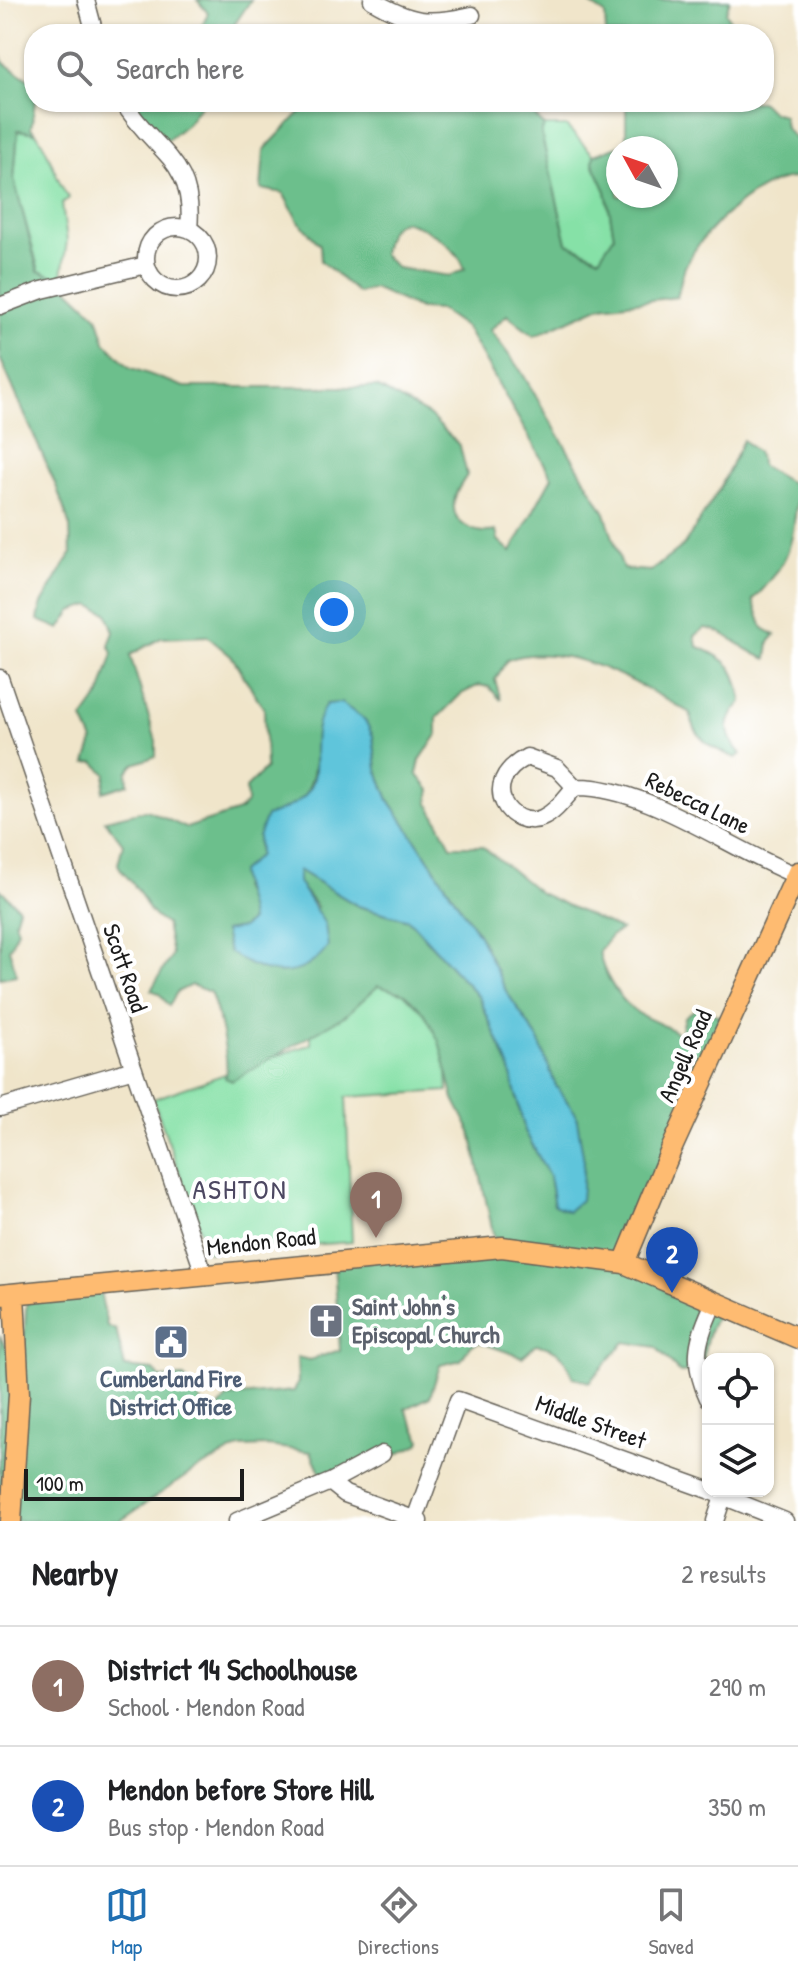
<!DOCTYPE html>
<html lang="en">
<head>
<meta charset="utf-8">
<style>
  body { margin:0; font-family:"Patrick Hand",sans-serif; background:#f6f6f6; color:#202124 }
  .controls { position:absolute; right:24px; bottom:24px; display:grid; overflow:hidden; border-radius:16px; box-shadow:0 2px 6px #0004 }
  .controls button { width:72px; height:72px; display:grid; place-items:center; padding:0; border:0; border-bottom:2px solid #e0e0e0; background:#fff; color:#202124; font:40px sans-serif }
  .compass { position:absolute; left:606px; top:136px; width:72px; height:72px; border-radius:50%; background:#fff; box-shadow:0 2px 6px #0004; rotate:310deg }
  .scale { position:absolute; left:24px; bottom:20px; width:220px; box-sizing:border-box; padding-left:8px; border:4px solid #1c1c1c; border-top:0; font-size:22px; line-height:28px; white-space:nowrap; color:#1c1c1c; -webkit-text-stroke:6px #fff; paint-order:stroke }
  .you { position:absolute; left:334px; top:612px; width:28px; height:28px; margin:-20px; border:6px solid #fff; border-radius:50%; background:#1a73e8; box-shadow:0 0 0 12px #1a73e833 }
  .badge { display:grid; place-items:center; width:52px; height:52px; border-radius:50%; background:#1f6fb2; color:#fff; font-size:26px; font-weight:700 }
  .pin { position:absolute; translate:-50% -66px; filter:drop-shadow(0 2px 4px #0008) }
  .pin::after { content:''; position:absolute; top:42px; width:28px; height:24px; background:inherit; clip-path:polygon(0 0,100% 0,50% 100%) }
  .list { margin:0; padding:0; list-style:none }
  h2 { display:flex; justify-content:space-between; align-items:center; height:104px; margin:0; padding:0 32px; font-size:34px }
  h2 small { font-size:26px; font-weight:400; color:#757577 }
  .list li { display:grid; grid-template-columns:52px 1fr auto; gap:24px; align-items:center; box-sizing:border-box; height:120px; padding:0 32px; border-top:2px solid #e0e0e0 }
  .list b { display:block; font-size:30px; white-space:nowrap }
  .list p { margin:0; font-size:26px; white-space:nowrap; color:#757577 }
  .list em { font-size:26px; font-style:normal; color:#757577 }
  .icon { flex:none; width:44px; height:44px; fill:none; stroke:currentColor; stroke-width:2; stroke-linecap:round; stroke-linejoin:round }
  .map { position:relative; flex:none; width:798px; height:1521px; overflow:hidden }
  .search { position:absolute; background:#fff; box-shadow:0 2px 6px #0004; left:24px; right:24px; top:24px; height:88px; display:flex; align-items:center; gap:20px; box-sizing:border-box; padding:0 28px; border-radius:32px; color:#757577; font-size:30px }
  .sheet { height:344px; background:#fff }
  nav { display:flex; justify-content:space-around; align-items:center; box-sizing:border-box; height:112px; border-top:2px solid #e0e0e0; background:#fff; font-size:22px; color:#757577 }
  nav a { display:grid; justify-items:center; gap:4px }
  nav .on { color:#1f6fb2 }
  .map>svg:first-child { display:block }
  .green { fill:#86e1a7; stroke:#517e62; stroke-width:2 }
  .forest { fill:#6cbf8c; stroke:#446e54; stroke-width:2; fill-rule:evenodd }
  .water { fill:#5ec5db; stroke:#3d707c; stroke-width:2 }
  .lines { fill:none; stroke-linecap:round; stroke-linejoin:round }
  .minor-casing { stroke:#666259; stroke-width:19 }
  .major-casing { stroke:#666259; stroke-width:23 }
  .minor { stroke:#fff; stroke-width:16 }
  .major { stroke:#febb71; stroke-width:20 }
  .labels { text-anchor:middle; stroke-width:8; stroke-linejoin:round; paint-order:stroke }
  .street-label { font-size:24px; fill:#1c1c1c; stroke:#fff }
  .worship-label { font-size:24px; font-weight:bold; fill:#5b616d; stroke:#fff; text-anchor:start }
  .service-label { font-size:24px; font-weight:bold; fill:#4e5e75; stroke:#fff }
  .quarter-label { font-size:28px; letter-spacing:2px; fill:#4d4862; stroke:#fff }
</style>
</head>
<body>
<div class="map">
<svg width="798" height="1521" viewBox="0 0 798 1521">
  <rect width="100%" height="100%" fill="#fff"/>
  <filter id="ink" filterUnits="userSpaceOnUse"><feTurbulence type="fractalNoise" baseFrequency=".0125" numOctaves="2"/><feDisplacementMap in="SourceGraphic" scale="16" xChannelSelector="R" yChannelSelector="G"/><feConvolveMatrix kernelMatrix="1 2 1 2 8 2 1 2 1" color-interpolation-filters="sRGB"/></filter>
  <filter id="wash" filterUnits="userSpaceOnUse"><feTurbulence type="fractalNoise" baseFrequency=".006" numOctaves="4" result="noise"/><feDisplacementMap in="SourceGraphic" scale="32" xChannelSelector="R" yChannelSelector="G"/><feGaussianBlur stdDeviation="1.8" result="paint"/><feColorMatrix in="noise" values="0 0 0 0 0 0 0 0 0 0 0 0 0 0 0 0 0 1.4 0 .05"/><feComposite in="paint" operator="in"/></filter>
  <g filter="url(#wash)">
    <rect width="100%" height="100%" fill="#f0e5ca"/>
    <!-- green -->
    <path class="green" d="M544,126h22l28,29 -1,8 13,28 8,45 -14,22 -33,-15 -26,-110z
      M18,130l18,3c16,20 18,46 33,65l-7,6 5,37 -6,41 -22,-11 -25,-91z
      M443,981l5,110 -102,6 6,145 -144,10 -55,-153 158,-55v-54z"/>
    <!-- forest -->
    <path class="forest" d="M197,0h54l-23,34h-29l9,-21z
      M584,0h146l-4,13 12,21h-132l-1,-20z
      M0,54l4,9 28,19 3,20 -4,26 5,5 -18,-3 -4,49 24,92 18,6 41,39 8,26 24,25 55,20h193l52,28 31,31 7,29c-4,7 -11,15 -12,23 -7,26 20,37 41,33l2,9 13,12 41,-75 -86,-149 -26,-18 -20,-1 -46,-21 -16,5 -37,-32 -1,-16 -22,-24 -15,-28 -22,-4 3,-39 46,-48h213l21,24 -3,7 26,110 32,15 15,-22 -8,-45 -13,-28 1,-8 32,-12v-41h136l10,10 11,3 2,13 13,14v36c-37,-3 -99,55 -113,89 -4,9 -5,20 -8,30l-76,9 -67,30 -27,-21 -17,15 31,41 84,142 18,56 28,2 33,-26 36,-57 23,-48 14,12 5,14 36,21c-6,56 -4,71 -45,113l10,28 12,7 -6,7 -2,17c-23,-7 -39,-28 -62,-31l-10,8 2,10c33,15 39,20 45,56 -18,19 -19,32 -1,52l-5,4c-25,-10 -41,-18 -46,-45 -53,-30 -122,-74 -183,-53l-12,20 6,20 -12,-13 -10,-2 -18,9 -24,24v17l-17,25 -3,14 13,16 -2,12 23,44h31l58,47 81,37 -10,6 -12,15c3,21 18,46 36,60 12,9 31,13 45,24l4,-18 13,-9 37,13 -113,238 101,48c-14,20 -18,39 -20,64l-22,2 -24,-26 -31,-5 -36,40 -16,-5c-8,-20 -15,-30 -37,-32l-14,12 -43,-15 -9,4 -9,14 -21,5 -10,32 -25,12 16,31 -2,4 -92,43 -16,-35 -43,-6 -28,1 -45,23 -75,51h-120v-185l11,21 13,-17 3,-46 73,-3 7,35 9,4 9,37 29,3 6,8 24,-1 10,11 9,17 14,5 11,-13 66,-6 4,-9 -1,-25 13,3 30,-10 -6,-86 163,-13 -26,-119 -17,-33 -15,-58 -14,-27 -20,-20 -27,-8 -32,29 -114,66 -7,-3c6,-16 -8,-69 -15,-86l-19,-7 -14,7 -8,14 -10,-13 -8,-3 21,-35 -6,-31c-23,-13 -18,-23 -33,-40 -6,-8 -11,-11 -15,-20l5,-20 -18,-24 42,-10 39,18 53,-17 8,-8 -1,-15 20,-20 -2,-59 -32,-52 -25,-21 -46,2 -31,17 26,86v15l-22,8 -7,8 1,12 -25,8 3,-18 -12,-12 -8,1 7,-22 -10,-22 17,-24 13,-42 -4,-8 5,-13 -7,-19 -17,-8 -18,6 -12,18 -22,-9 3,-15 30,-51 -1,-27 -13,-39 -57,-130zM618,148h48v48h-48zM404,221c24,7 51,23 61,48l-15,7 -53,-8 -14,-13c2,-15 4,-29 21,-34zM316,730l57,6 4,33 12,31 90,135 27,56 32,48 18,47 20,28 -22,91 -5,-29 -24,-45 -16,-65 -30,-69 -70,-77 -51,-14 -60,-36 -1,12 20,25 -88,45 -5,-21 18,-3 8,-7 -1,-18 -8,-16 18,-32 -1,-18c48,-39 59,-42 58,-107z
      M133,102h70l-15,21 -28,23 -27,-30z
      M0,889l19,19 -4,13 3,9 -9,19 8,26 -17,3z"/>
    <!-- water -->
    <path class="water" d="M341,703l24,17 8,16 4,33 12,31 90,135 27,56 32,48 18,47 20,28 8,47 -3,39 -13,11 -14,-6 -5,-29 -24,-45 -16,-65 -30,-69 -70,-77 -51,-14 -60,-36v12l27,42 3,22c-27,38 -64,31 -99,6l-5,-21 18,-3 8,-7c-1,-18 -9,-32 -10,-49l19,-17 -1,-18 8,-21c81,-26 30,-62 60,-112z"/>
  </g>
  <g filter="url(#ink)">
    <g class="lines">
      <defs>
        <path id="minor" d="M86,0l9,34
          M372,0c39,23 56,25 100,15
          M123,102c31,51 73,57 66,127
          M146 258a31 31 0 1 1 62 0a31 31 0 1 1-62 0Z
          M0,306l42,-16 104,-25
          M0,678l204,596
          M527,757l30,11 18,19c-10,11 -19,25 -33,31 -30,13 -67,-34 -15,-61z
          M575,787c71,-2 155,63 223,89
          M0,1108l134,-39
          M708,1398c-18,-38 -10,-62 7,-97
          M330,1482l52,-28
          M710,1491l75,30
          M415,1519l43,-119 250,90
          M237,1521l93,-39 15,12 74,27
          M715,1521l10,-30"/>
        <path id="major" d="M624,1263l47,-113 127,-278
          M0,1295l502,-48 122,16 174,75
          M11,1521l8,-127 -5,-100"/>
      </defs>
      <!-- minor casing -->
      <use href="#minor" class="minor-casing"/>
      <!-- major casing -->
      <use href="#major" class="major-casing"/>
      <!-- minor -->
      <use href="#minor" class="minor"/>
      <!-- major -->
      <use href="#major" class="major"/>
    </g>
  </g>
  <!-- icons -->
  <defs>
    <symbol id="church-square" viewBox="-11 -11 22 22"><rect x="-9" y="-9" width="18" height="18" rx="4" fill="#6b7280" stroke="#fff"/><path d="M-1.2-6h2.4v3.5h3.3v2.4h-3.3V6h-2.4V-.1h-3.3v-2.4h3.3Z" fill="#fff"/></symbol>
    <symbol id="civic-square" viewBox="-11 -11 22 22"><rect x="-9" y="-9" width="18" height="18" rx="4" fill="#5c6f8a" stroke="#fff"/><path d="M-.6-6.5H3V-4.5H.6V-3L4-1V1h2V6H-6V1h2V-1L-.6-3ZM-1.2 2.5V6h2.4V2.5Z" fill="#fff"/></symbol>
  </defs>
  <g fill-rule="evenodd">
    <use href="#church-square" x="306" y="1301" width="40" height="40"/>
    <use href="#civic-square" x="151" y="1322" width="40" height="40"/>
  </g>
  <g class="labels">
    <!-- street labels -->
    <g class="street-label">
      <text transform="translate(698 803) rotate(26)" y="8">Rebecca Lane</text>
      <text transform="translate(125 968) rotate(71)" y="8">Scott Road</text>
      <text transform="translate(685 1056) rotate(-66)" y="8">Angell Road</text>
      <text transform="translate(261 1242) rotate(-6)" y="8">Mendon Road</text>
      <text transform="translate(591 1422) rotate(20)" y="8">Middle Street</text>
    </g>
    <!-- worship labels -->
    <g class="worship-label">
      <text x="352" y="1315">Saint John's<tspan x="352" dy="28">Episcopal Church</tspan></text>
    </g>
    <!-- service labels -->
    <g class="service-label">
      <text x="171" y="1387">Cumberland Fire<tspan x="171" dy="28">District Office</tspan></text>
    </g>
    <!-- quarter labels -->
    <g class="quarter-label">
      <text x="240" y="1199">ASHTON</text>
    </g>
  </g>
</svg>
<div class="controls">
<button><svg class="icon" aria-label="locate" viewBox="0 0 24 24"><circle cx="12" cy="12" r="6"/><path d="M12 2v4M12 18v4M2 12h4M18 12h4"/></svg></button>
<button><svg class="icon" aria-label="layers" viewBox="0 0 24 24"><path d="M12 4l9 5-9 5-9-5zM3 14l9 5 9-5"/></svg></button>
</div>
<svg class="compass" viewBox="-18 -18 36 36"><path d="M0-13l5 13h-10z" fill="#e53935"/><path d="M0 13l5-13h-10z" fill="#757577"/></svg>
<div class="scale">100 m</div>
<div class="you"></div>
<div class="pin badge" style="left:376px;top:1238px;background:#8d6e63">1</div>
<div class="pin badge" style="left:672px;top:1293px;background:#1a4fb4">2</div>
<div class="search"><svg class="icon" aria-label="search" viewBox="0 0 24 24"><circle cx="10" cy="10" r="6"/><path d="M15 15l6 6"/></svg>Search here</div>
</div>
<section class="sheet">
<h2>Nearby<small>2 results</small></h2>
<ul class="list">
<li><span class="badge" style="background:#8d6e63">1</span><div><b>District 14 Schoolhouse</b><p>School · Mendon Road</p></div><em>290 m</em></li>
<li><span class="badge" style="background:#1a4fb4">2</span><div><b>Mendon before Store Hill</b><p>Bus stop · Mendon Road</p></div><em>350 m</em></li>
</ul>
</section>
<nav>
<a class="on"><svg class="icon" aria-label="map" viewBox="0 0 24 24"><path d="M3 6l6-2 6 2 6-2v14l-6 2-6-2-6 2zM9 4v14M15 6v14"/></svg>Map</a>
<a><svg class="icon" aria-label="directions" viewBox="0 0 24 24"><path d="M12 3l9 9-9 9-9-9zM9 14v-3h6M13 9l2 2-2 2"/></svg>Directions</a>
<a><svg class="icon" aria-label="saved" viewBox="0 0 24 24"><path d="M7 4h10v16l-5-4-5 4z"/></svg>Saved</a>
</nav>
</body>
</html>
